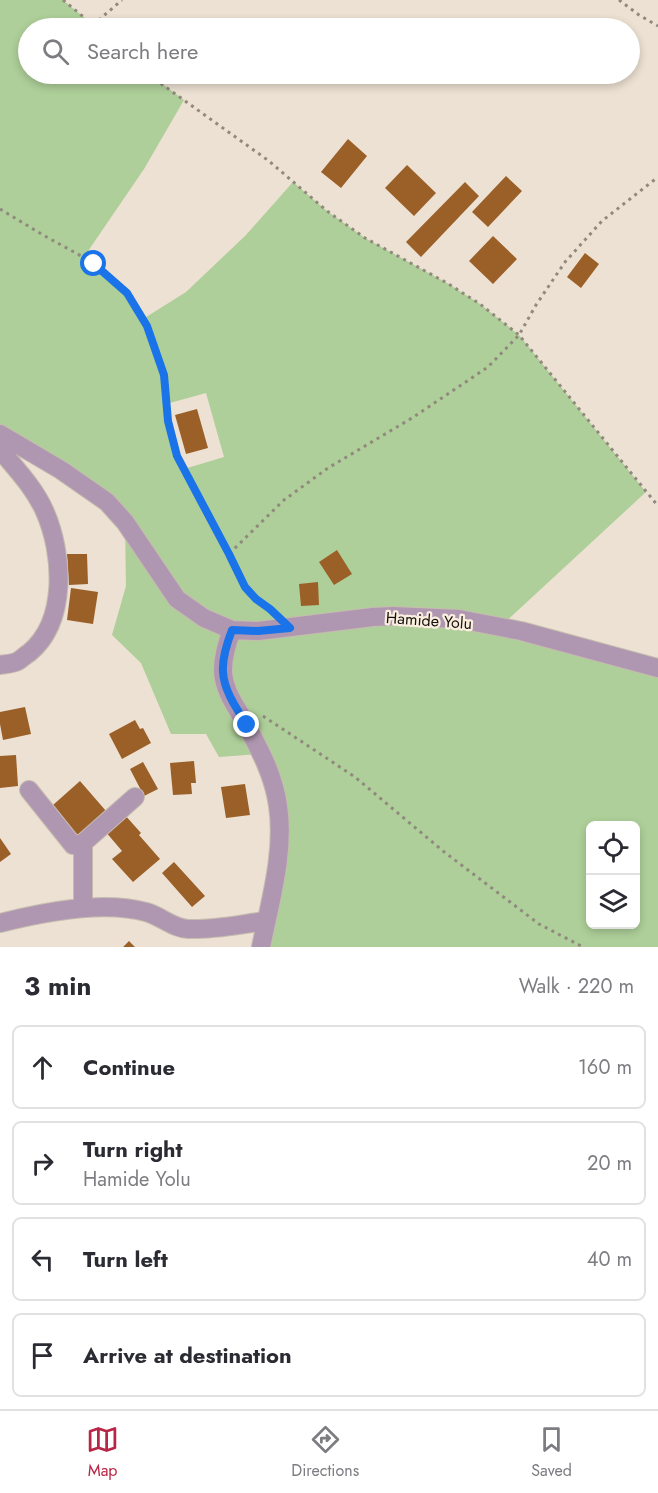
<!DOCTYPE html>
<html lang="en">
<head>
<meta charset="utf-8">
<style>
  body { margin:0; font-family:Jost,sans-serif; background:#f7f7f7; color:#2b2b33 }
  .controls { position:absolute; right:18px; bottom:18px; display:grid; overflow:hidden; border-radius:9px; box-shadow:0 3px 9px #0003 }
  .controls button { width:54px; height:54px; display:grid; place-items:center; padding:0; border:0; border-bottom:2px solid #e1e1e2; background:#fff; color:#2b2b33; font:30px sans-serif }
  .stop { position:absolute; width:18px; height:18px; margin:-14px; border:4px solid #1a73e8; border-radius:50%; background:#fff }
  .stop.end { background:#1a73e8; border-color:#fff; box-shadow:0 2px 6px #0008 }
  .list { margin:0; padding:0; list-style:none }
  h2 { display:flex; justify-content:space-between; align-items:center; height:78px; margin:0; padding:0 24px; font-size:26px }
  h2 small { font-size:20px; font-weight:400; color:#7c7c81 }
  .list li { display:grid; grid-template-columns:39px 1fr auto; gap:18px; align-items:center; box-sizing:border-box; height:84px; margin:0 12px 12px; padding:0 12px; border:2px solid #e1e1e2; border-radius:9px }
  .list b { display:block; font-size:22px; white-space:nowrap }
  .list p { margin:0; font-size:20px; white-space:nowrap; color:#7c7c81 }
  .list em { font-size:20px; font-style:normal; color:#7c7c81 }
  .icon { flex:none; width:33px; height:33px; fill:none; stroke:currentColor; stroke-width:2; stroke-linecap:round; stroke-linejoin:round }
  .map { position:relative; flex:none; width:658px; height:947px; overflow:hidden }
  .search { position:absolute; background:#fff; box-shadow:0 3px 9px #0003; left:18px; right:18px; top:18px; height:66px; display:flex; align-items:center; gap:15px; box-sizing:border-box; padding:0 21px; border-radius:33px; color:#7c7c81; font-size:22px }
  .sheet { height:462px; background:#fff }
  nav { display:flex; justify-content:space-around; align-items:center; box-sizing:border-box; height:84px; border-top:2px solid #e1e1e2; background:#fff; font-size:16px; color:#7c7c81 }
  nav a { display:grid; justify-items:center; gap:3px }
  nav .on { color:#b72646 }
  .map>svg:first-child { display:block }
  .green { fill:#aecf99; fill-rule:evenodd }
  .building { fill:#9b5f28 }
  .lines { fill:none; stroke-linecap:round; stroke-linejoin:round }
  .minor-casing { stroke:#c5bcaf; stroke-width:20 }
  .path { stroke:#91897e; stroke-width:3; stroke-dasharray:3 4.5; stroke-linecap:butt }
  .minor { stroke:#b097b1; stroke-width:18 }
  .route { stroke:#1a73e8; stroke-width:8 }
  .labels { text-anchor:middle; stroke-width:4.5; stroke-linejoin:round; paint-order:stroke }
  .street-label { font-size:16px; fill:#16120d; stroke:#faeedf }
</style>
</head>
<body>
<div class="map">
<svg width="658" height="947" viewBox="0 0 658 947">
  <rect width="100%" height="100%" fill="#ece1d2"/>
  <!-- green -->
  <path class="green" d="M0,0h63l34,28h-69v46h121l35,26 -40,69 -60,88 10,6 33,30 16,26 43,-27 59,-56 48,-54 34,29 38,27 82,45 33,21 39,31 127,157 -146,135 158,41v279h-397l19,-111 -19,-82 -42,3 -13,-23h-35l-30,-71 -29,-28 14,-49 -1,-64 -125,-88zM206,393l18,64 -40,12c-11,-20 -16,-43 -18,-65zM590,826h46v98h-46z"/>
  <!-- building -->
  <path class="building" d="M348,139l19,17 -26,32 -20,-16z
    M407,165l29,28 -22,23 -29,-28z
    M506,176l16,15 -34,36 -16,-15z
    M465,182l14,14 -58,61 -15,-15z
    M493,236l24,23 -24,25 -24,-23z
    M585,253l14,11 -18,24 -14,-11z
    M197,409l11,39 -22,6 -11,-39z
    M337,550l15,24 -18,11 -15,-23z
    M67,554h20l1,30 -19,1z
    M318,582l1,23 -18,1 -2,-22z
    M71,588l27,4 -5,32 -26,-4z
    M25,707l6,27 -28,6 -3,-16v-12z
    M135,720l5,9 3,-1 8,15 -29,16 -13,-25z
    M16,755l2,31 -18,2v-32z
    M194,761l2,22h-5l1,11 -19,1 -3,-32z
    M143,762l15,27 -14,7 -14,-27z
    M80,781l26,30 -28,25 -25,-31z
    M245,784l5,31 -24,3 -5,-31z
    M124,814l17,19 -2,2 21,24 -27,23 -21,-23 10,-8 -17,-20z
    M0,838l11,16 -11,8z
    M174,862l31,34 -13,11 -30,-34z
    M129,941l6,6h-12z"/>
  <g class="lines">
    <defs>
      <path id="minor" d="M0,434l61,36 46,32 18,20 52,77 27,19 28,12 26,1 115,-14 20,-1 66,3 62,12 137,37
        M0,446l2,6c16,19 33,37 43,60 18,41 23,109 -16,141 -4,2 -7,6 -11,8 -5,3 -13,3 -18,4
        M232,630c-5,13 -9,25 -9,40 0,20 14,38 23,54 14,26 28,52 32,82 7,46 -8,96 -17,141
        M29,790l44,55 10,-2 52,-46
        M83,908v-65
        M0,923c43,-11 102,-23 146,-11 15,4 26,16 42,17 26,1 53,-5 78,-8"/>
    </defs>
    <!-- minor casing -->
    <use href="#minor" class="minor-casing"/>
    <!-- path -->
    <path class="path" d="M63,0l34,28
      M619,0l20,15 19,11
      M93,25l29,-25
      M149,74l11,9 109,78 58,50 38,27 82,45 33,21 39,31 139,171
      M0,209l43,26 51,28 33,30 20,33 17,49 4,46 9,35 51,98
      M273,612l-17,-13 -11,-12 -16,-33 55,-54 44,-32 84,-50 76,-51 31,-32 17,-30 29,-43 37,-41 56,-44
      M263,716l92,61 88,74 96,73 44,23"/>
    <!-- minor -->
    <use href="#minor" class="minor"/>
  </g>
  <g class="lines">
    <!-- route -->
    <path class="route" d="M94,264l33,29 20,33 17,49 4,46 9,35 52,98 16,33 11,12 14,10 20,19 -32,3 -26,-1c-5,13 -10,28 -9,42 1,19 14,37 24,53"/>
  </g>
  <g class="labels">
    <!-- street labels -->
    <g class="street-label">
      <text transform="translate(429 620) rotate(4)" y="6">Hamide Yolu</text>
    </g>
  </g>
</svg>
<div class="controls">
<button><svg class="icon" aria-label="locate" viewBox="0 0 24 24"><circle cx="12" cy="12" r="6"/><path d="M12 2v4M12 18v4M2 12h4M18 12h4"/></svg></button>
<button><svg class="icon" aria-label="layers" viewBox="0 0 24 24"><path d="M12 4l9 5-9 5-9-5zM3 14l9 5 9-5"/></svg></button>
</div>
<div class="stop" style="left:94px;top:264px"></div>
<div class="stop end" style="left:247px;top:725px"></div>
<div class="search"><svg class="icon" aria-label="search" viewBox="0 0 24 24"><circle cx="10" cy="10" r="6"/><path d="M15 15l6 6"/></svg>Search here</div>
</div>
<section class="sheet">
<h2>3 min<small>Walk · 220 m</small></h2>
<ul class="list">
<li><svg class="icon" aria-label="ahead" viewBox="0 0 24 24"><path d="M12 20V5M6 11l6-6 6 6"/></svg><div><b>Continue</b></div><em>160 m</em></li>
<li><svg class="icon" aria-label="right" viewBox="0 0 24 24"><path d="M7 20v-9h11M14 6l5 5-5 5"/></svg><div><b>Turn right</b><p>Hamide Yolu</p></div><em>20 m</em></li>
<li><svg class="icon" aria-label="left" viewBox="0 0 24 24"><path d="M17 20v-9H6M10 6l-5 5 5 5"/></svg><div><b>Turn left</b></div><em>40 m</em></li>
<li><svg class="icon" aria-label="arrive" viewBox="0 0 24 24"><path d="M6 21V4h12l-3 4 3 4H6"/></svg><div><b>Arrive at destination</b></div></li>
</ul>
</section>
<nav>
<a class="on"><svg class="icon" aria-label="map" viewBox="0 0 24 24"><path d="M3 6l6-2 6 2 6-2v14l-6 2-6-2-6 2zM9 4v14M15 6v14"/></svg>Map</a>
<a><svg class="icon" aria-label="directions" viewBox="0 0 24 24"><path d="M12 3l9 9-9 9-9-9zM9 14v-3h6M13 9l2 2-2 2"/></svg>Directions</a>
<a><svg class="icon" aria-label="saved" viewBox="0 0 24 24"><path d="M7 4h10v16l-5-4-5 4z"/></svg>Saved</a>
</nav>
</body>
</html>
